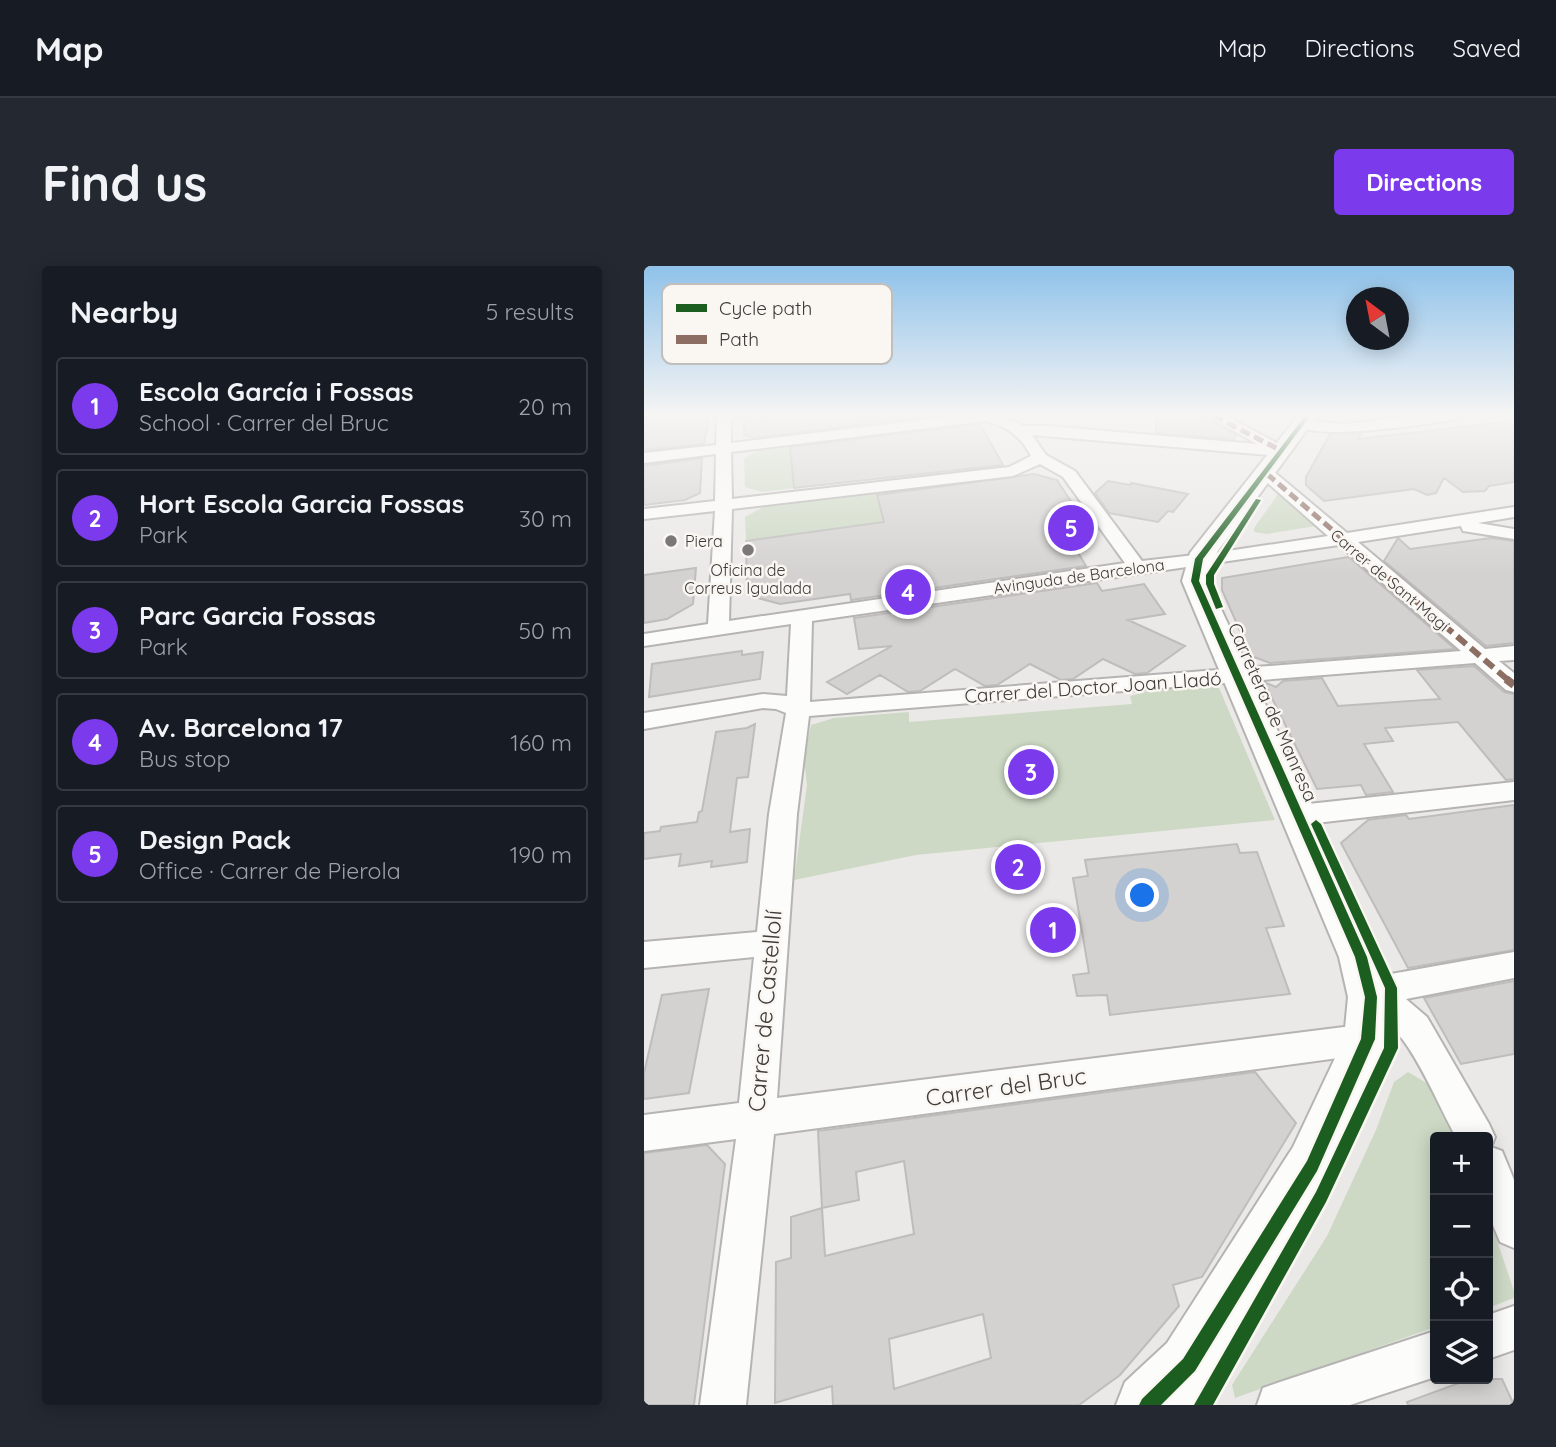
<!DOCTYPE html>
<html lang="en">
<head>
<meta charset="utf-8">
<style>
  body { margin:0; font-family:Quicksand,sans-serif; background:#242831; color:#f1f3f6 }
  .controls { position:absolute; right:21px; bottom:21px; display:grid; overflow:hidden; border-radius:7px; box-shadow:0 4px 18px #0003 }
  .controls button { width:63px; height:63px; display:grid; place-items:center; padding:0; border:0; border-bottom:2px solid #363941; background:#171b24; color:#f1f3f6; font:35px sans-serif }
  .compass { position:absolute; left:702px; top:21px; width:63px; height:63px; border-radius:50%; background:#171b24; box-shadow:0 4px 18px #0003; rotate:328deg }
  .you { position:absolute; left:499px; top:630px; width:24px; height:24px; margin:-18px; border:5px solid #fff; border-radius:50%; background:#1a73e8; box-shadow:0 0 0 10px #1a73e833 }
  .badge { display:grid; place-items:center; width:46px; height:46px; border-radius:50%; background:#7c3aed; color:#fff; font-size:23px; font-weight:700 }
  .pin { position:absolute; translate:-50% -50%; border:4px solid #fff; box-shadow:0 2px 7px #0006 }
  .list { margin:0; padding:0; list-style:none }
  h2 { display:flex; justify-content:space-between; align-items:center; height:91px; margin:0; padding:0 28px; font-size:30px }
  h2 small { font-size:23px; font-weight:400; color:#9ea1a6 }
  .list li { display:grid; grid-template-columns:46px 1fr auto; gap:21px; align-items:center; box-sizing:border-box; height:98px; margin:0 14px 14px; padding:0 14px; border:2px solid #363941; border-radius:7px }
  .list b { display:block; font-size:26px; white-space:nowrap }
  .list p { margin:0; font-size:23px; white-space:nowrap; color:#9ea1a6 }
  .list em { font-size:23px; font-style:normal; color:#9ea1a6 }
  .icon { flex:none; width:38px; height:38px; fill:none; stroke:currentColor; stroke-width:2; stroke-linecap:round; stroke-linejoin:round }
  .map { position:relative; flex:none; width:870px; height:1139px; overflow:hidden; border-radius:7px }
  header { display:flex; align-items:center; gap:42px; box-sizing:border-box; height:98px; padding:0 35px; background:#171b24; border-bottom:2px solid #363941 }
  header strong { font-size:33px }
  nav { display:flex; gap:38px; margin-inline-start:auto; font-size:24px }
  .intro { display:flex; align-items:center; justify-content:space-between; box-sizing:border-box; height:168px; padding:0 42px }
  h1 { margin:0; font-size:49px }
  .button { padding:18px 32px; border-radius:7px; background:#7c3aed; color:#fff; font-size:24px; font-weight:700 }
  main { display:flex; gap:42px; padding:0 42px }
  aside { flex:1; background:#171b24; border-radius:7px; box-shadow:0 4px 18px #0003 }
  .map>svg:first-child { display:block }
  .green { fill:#cdd9c4 }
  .building { fill:#d3d2d0; stroke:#bebdbc; stroke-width:2; fill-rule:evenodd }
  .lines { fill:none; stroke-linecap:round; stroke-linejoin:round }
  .street-casing { stroke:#b6b4b3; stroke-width:4 }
  .secondary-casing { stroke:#b6b4b3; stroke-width:4 }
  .street { fill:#fcfcfb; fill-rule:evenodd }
  .secondary { fill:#fcfcfb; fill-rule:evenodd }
  .quiet-far2 { stroke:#8d6e63; stroke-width:5; stroke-dasharray:10 5; stroke-linecap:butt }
  .quiet-far1 { stroke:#8d6e63; stroke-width:6; stroke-dasharray:12 6; stroke-linecap:butt }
  .quiet { stroke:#8d6e63; stroke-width:8; stroke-dasharray:16 8; stroke-linecap:butt }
  .cycleway-casing { stroke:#faf7f3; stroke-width:5 }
  .cycleway { fill:#1b5e20; fill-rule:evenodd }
  .poi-dot { fill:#7a7977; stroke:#faf7f3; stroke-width:2.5 }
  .labels { text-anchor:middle; stroke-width:5; stroke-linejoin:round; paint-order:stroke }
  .far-poi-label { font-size:16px; fill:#3d3c3a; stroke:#faf7f3; text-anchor:start }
  .far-street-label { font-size:16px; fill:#3d3c3a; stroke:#faf7f3 }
  .street-label { font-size:19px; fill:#3d3c3a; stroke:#faf7f3 }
  .near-street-label { font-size:23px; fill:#3d3c3a; stroke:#faf7f3 }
  .key { fill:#faf7f3; stroke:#c1bfbc; stroke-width:2 }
  .key-label { font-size:19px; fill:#3d3c3a }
</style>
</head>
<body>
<header>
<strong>Map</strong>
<nav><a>Map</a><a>Directions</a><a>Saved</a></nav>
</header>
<div class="intro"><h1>Find us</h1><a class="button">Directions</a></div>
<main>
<aside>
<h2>Nearby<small>5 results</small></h2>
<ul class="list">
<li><span class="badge">1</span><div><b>Escola García i Fossas</b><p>School · Carrer del Bruc</p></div><em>20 m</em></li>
<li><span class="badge">2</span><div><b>Hort Escola Garcia Fossas</b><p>Park</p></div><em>30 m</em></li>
<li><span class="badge">3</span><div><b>Parc Garcia Fossas</b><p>Park</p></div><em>50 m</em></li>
<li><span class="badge">4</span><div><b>Av. Barcelona 17</b><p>Bus stop</p></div><em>160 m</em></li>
<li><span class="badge">5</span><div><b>Design Pack</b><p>Office · Carrer de Pierola</p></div><em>190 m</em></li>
</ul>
</aside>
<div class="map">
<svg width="870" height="1139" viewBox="0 0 870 1139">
  <rect width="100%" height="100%" fill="#ebe9e7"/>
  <!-- green -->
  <path class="green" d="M224,171l7,19 -83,10 2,22 -32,4 -17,-5 -1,-28 15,-9z
    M232,227l8,29 -138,19 -1,-24 18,-10z
    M634,228l38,32 -49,8 -13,-2v-4z
    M573,417l58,137 -359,35 -122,25 13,-95 -3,-26 7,-34 23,-7 75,-6v10l223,-18 -2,-8 42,-11z
    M764,806l27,16 22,49h-22v190l-200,71 -3,-13 95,-149 49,-106 18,-48z
    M844,948l26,77v7l-26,10z"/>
  <!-- building -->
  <path class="building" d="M0,150h65l-5,28 -60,6z
    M100,150h186l-176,22 -10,-3z
    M512,150h48l32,19 -2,4 -78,-6z
    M870,155v61l-25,4 -4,5 -22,1 -19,-14 -8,15 -9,2 -13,-6 -90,12 -18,-16v-8l24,-43 31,-1 -3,6z
    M336,158l23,41 -209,23 -4,-41z
    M58,192l-2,35 -15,7 -41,5v-39z
    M390,208l23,6 38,58 -24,3 15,25 -235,34 -1,-6 -70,10 -33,-9 -1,-54 138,-19 -7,-27z
    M464,215l22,4 1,-2 57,11 -15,18 -5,-1 -10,11 -49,-9 -14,-20z
    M754,272l12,11 81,-11 23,3v102l-28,3 -102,-85z
    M704,291l2,1 105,91 -185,14 -19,-7 -29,-66v-12z
    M52,302l-3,36 -26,15 -23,4v-48z
    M453,317l5,8 42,-7 21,30 -37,6 57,26 -38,27 -12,1 -32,-15 -30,20 -12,1 -31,-16 -33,21 -12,1 -30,-17 -35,22 -12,1 -28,-17 -33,19 -20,-12 65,-36 -33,3 -5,-31z
    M98,385v4l21,-3 -3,27 -111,18 3,-33z
    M830,400l30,26 10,2v85l-8,1 -48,-58 -73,6 8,13 -29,3 29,48 -27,3 -5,-10 -44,4 -53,-107 12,5 7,-6 39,-3 16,28 102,-7 -23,-29z
    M111,458l-7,53 -11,1 -7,54 20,-3 -3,33 -36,5 1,-6 -33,5 2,-12 -37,5v-26l16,-2 1,-4 36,-5 2,-10 3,-1 14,-79 31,-4z
    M870,539v145l-106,18 -67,-125 27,-23 38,-5 3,4z
    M593,578l3,9 17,-1 27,74 -18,2 24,66 -180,21 -3,-20 -30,1 -4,-21 16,-2 -16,-95 15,-2 -3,-16z
    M870,715v73l-53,10 -37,-66z
    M65,723l-20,104 -45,6v-26l18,-78z
    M611,806l41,51 -94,154 -29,8 6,21 -59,69 -41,30h-246l-1,-19 -57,17 1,-141 15,-4v-41l31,-9 -4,-77zM260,895l10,73 -89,22 -3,-48 37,-8 -3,-28zM339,1048l8,44 -97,31 -5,-50z
    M63,879l18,19 -31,241h-50v-252z
    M826,1113h32l12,26h-106l-1,-3z"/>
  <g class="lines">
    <defs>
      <path id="street" d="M73,150h14v27l224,-27h47l22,10h24l209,18 -50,-28h19l49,26 2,4 10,2 3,3 -3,3 -5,2 -250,-21 14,20 29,16 67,90 79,-9 107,-16 -67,-59 -2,-3 2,-3h12l74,62 167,-26v10l-36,6 36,6v10l-51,-8 -2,-5 -103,16 127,107 29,-3v14l-15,1 15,12v19l-8,-2 -31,-27 -666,53 -12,98 -20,284 591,-74 12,4 5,11 -5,11 -12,4 -594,80 -28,271h-46l36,-266 -92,12v-36l95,-12 15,-146 -110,11v-26l113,-10 12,-118 17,-101 -10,-4 -13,-1 -119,21v-16l119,-19 24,2 4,-72 -147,22v-12l64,-10 7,-113 -71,8v-10l71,-8 1,-47 -72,9v-10l72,-8zM341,155c22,4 36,16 46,35l-22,11 -277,32 -1,-47zM396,198l23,13 62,86 -396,58 3,-112 281,-33zM695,279l122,106 -651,51 2,-81z
        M767,150h49l-7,4c-30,4 -138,22 -158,4l7,-4 42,4z
        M870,516v18l-215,25 -10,-3 -4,-7 4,-7 10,-3z
        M870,686v26l-108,21 21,18 62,107 6,13 -4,10 11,4 12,29v68l-14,-6 -12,-29v-76h-32c-16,-29 -34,-72 -53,-97 -13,-18 -39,-24 -49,-43l5,-10 32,-13z
        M870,1040v44l-26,9v-44z
        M791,1065v46l-85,28h-93l6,-17 17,-6z"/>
      <path id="secondary" d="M654,150h19l-105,143 -4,22 175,376 11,40 -2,42 -61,146 -120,202 -18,18h-77l9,-23 42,-39 126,-196 51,-108 4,-42 -9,-40 -157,-376 8,-28z"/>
    </defs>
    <!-- street casing -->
    <use href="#street" class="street-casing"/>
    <!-- secondary casing -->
    <use href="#secondary" class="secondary-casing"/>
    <!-- street -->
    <use href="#street" class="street"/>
    <!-- secondary -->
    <use href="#secondary" class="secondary"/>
    <!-- quiet-far2 -->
    <path class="quiet-far2" d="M570,150l68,35
      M623,208l69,59"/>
    <!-- quiet-far1 -->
    <path class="quiet-far1" d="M690,265l174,149"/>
    <!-- quiet -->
    <path class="quiet" d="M862,413l8,6"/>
    <defs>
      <path id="cycleway" d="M661,150h5l-107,143 -4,22 168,376 10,40 -2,42 -58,132 -122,200 -34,34h-22l3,-6 41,-40 124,-198 54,-122 4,-42 -10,-40 -164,-376 4,-22z
        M612,233l5,1 -47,75v9l9,23 -7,2 -10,-25v-9z
        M672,554l5,4 76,164 1,60 -72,154 -113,203h-19l122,-213 68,-144 1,-60 -74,-164z"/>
    </defs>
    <!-- cycleway casing -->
    <use href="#cycleway" class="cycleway-casing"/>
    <!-- cycleway -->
    <use href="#cycleway" class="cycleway"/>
  </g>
  <!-- sky -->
  <linearGradient id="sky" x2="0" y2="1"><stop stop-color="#8fc2ea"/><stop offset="0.48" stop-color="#f6f5f4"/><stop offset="1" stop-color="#f6f5f4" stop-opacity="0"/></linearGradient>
  <rect width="870" height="310" fill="url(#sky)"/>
  <!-- markers -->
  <g class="poi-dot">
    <circle cx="27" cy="275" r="7"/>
    <circle cx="104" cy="284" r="7"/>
  </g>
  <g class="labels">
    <!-- far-poi labels -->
    <g class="far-poi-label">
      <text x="41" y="281">Piera</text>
      <text x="104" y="310" text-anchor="middle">Oficina de<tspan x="104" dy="18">Correus Igualada</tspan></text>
    </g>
    <!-- far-street labels -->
    <g class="far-street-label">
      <text transform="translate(435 310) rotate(-8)" y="6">Avinguda de Barcelona</text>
      <text transform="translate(746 314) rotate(40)" y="6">Carrer de Sant Magí</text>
    </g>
    <!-- street labels -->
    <g class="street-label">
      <text transform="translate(449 421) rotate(-4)" y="7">Carrer del Doctor Joan Lladó</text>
      <text transform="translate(629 446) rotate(66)" y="7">Carretera de Manresa</text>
    </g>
    <!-- near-street labels -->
    <g class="near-street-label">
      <text transform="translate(121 745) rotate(-85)" y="8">Carrer de Castellolí</text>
      <text transform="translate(362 821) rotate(-8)" y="8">Carrer del Bruc</text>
    </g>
  </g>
  <!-- legend -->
  <rect x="18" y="18" width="230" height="80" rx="10" class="key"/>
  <rect x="32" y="38" width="31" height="8" fill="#1b5e20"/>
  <rect x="32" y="69" width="31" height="9" fill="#8d6e63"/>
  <g class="key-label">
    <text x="75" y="49">Cycle path</text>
    <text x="75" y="80">Path</text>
  </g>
</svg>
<div class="controls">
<button>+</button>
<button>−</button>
<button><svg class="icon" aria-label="locate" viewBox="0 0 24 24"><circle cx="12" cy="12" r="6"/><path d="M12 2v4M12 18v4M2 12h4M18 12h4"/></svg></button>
<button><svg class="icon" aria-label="layers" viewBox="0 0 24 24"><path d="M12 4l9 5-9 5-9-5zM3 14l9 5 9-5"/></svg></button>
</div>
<svg class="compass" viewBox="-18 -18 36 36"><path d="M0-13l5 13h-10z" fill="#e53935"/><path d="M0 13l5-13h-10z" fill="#9ea1a6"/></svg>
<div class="you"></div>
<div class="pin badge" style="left:409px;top:664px">1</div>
<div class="pin badge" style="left:374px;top:601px">2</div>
<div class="pin badge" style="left:387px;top:506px">3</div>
<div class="pin badge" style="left:264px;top:326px">4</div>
<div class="pin badge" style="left:427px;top:262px">5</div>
</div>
</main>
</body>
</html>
